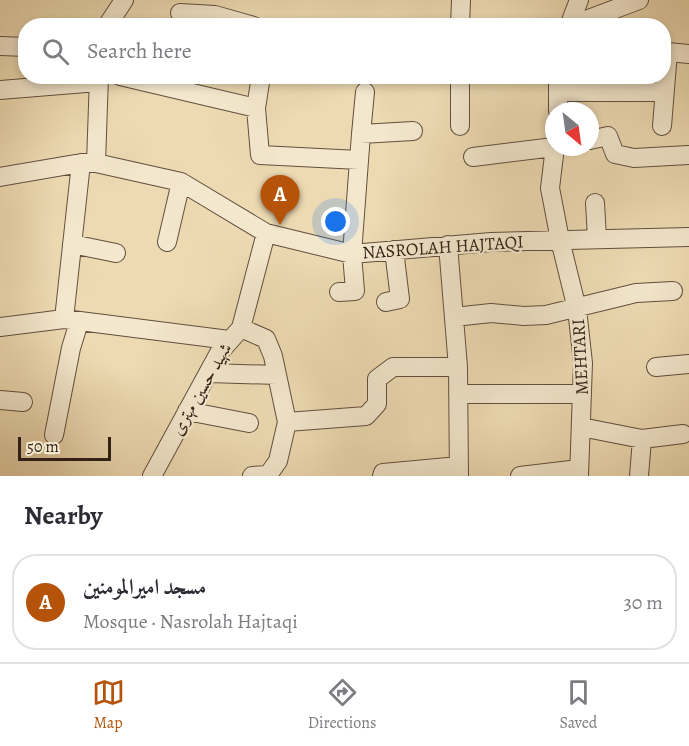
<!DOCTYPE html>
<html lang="en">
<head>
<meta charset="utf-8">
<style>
  body { margin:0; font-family:Alegreya,Amiri,serif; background:#f2f2f3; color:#2b2b33 }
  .compass { position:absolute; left:545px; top:102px; width:54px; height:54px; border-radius:50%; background:#fff; box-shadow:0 3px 9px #0003; rotate:151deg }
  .scale { position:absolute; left:18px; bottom:15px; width:93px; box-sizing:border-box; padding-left:6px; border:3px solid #332118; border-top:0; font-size:16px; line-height:21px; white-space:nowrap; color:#332118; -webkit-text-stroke:4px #f3e7cd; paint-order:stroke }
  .you { position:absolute; left:336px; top:222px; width:21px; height:21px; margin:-15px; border:4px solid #fff; border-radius:50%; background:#1a73e8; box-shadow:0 0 0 9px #1a73e833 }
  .badge { display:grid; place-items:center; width:39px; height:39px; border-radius:50%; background:#b45309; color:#fff; font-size:20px; font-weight:700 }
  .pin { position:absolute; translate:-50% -50px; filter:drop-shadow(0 2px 3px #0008) }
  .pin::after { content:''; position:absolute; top:32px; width:21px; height:18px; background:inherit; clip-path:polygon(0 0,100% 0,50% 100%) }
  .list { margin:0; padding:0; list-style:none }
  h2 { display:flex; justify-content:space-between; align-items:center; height:78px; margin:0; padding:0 24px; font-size:26px }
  h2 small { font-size:20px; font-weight:400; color:#7c7c81 }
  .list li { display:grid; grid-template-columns:39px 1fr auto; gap:18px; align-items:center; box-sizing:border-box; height:96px; margin:0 12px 12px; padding:0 12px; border:2px solid #e1e1e2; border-radius:24px }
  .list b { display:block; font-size:22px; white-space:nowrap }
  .list p { margin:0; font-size:20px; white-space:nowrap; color:#7c7c81 }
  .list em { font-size:20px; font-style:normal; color:#7c7c81 }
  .icon { flex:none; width:33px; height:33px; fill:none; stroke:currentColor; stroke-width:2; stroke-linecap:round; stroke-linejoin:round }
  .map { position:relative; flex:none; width:689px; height:476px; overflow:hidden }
  .search { position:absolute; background:#fff; box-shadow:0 3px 9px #0003; left:18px; right:18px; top:18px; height:66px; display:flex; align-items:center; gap:15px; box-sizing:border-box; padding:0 21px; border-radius:24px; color:#7c7c81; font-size:22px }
  .sheet { height:186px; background:#fff }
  nav { display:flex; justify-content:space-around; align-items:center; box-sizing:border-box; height:84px; border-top:2px solid #e1e1e2; background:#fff; font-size:16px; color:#7c7c81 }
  nav a { display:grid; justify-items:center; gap:3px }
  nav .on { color:#b45309 }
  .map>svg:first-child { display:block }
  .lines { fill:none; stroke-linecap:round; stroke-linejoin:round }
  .minor-casing { stroke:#624f3e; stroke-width:20 }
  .minor { stroke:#f3e7cd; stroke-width:18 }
  .labels { text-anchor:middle; stroke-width:4.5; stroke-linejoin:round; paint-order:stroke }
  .street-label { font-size:18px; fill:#332118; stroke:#f3e7cd }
</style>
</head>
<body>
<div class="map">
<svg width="689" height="476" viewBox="0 0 689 476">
  <rect width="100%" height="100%" fill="#eddab2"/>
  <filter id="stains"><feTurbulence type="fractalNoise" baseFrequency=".00333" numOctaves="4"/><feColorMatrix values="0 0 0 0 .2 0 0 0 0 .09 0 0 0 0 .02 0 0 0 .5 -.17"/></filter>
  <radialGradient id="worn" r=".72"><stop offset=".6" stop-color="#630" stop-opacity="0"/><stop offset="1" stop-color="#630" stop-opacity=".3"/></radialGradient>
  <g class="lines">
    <defs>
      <path id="minor" d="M180,13l35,2 39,11
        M107,26l17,-26
        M460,26l1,-26
        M569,26l10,-26
        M570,26l69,-26
        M1,46l25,1
        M120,76l136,32
        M261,76l-5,32 4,47 99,5
        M0,90l98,-8
        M559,92h104
        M558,111v-35
        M460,126v-50
        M662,126l6,-74 21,2
        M361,134l4,-42
        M590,140l18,-4 7,18 19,4 55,-3
        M555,147l-5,41 10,52 17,69 6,54 -4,113
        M473,157l81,-10
        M96,163l3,-87
        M0,177l81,-14h15l85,19 85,51 86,21 139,-12 198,-5
        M595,203l2,35
        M167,242l14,-60
        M72,244l44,9
        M448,245l10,122 1,109
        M339,292l16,-1 -3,-37 9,-120 52,-3
        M386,302l14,-3 -6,-49
        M454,317l37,-4 33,3 22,-1 90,-22 37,-2
        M64,319l17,-156
        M0,327l64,-8 165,21
        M241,328l25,11 7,17 14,66 -9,39 -10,14 -16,1
        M656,367l33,-3
        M208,373l69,2
        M458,394h124
        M0,400l23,2
        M187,411l62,12
        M287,422l79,-6 11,-12v-25l16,-12h65
        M581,427l61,12 41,-5
        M54,435l17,-87 8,-26
        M152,476l67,-123 22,-25 25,-95
        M382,476l1,-3 76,-7
        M520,476l59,-7
        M639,476l3,-37"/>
    </defs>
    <!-- minor casing -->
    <use href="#minor" class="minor-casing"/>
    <!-- minor -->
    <use href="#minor" class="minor"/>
  </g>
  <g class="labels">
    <!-- street labels -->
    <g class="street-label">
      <text transform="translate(443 247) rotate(-4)" y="6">NASROLAH HAJTAQI</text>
      <text transform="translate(580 357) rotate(-93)" y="6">MEHTARI</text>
      <text transform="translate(201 389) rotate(-60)" y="6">شهید حسین مهتری</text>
    </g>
  </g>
  <rect width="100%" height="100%" filter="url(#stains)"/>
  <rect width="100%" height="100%" fill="url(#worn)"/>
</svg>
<svg class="compass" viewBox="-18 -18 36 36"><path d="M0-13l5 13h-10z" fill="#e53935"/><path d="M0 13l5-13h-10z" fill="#7c7c81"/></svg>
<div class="scale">50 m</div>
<div class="you"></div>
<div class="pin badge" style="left:280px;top:225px">A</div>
<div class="search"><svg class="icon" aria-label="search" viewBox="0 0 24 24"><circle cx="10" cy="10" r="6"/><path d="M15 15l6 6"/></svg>Search here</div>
</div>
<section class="sheet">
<h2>Nearby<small></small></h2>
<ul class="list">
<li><span class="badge">A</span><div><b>مسجد امیرالمومنین</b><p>Mosque · Nasrolah Hajtaqi</p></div><em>30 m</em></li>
</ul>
</section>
<nav>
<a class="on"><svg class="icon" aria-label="map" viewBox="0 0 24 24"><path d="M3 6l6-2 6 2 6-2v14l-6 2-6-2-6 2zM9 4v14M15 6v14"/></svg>Map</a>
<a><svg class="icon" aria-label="directions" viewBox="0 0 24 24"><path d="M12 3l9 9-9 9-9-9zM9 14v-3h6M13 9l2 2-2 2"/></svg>Directions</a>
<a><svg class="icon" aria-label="saved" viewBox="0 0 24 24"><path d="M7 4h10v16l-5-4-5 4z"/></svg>Saved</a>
</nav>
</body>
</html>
